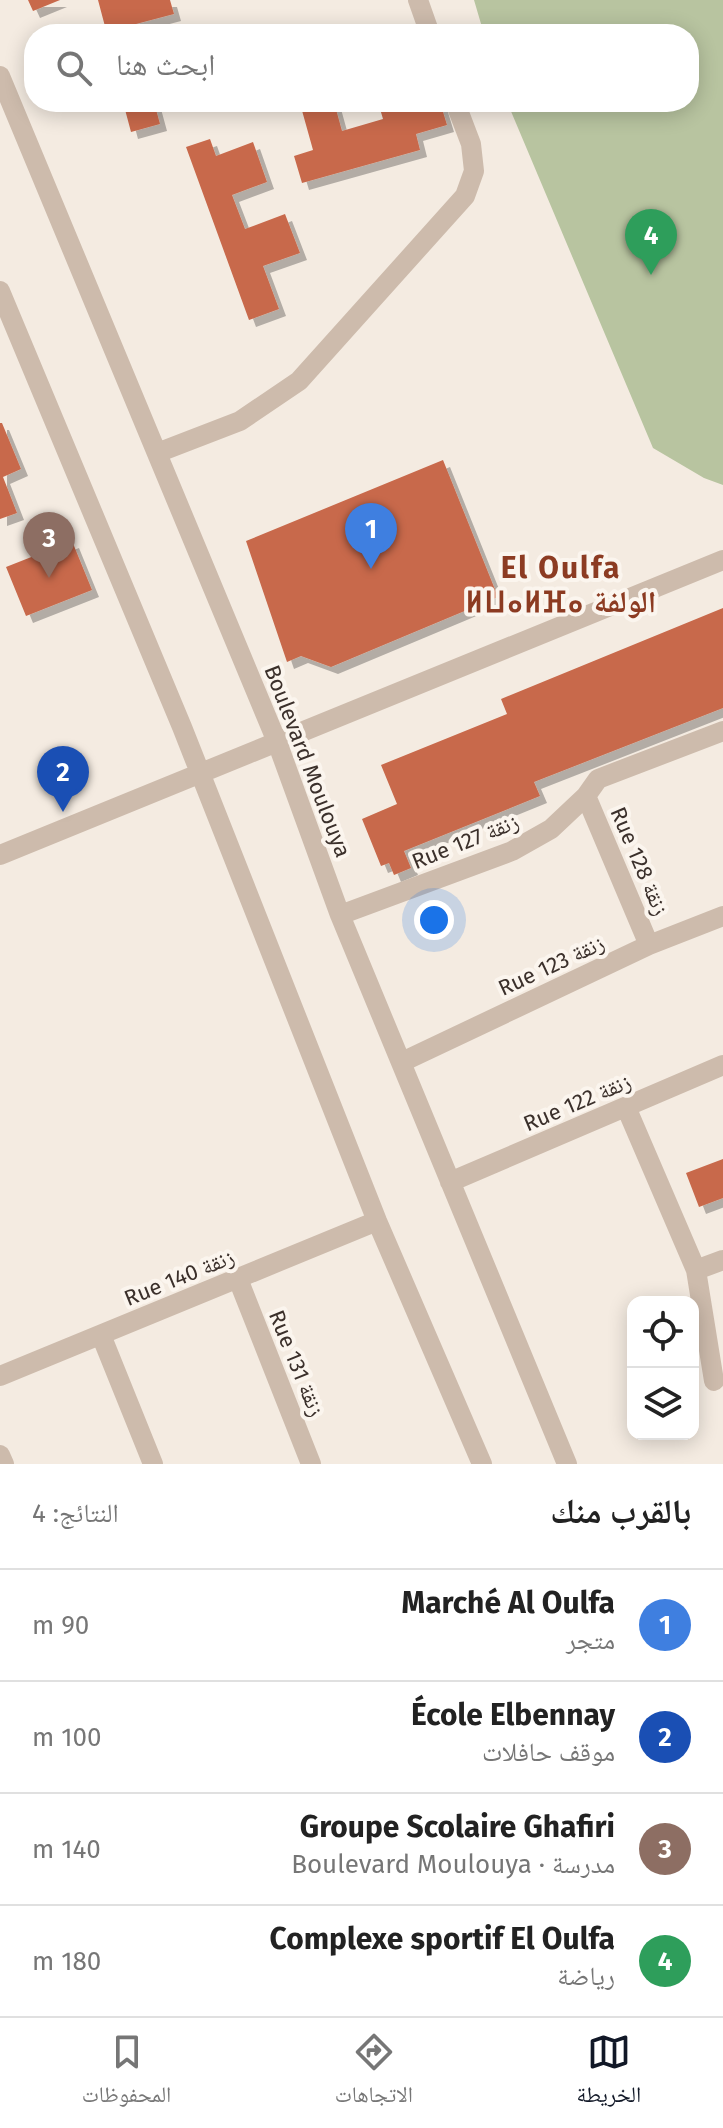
<!DOCTYPE html>
<html lang="ar">
<head>
<meta charset="utf-8">
<style>
  body { margin:0; font-family:"Fira Sans","Noto Naskh Arabic","Noto Sans Tifinagh",sans-serif; background:#f2f2f2; color:#222; direction:rtl }
  .controls { position:absolute; right:24px; bottom:24px; display:grid; overflow:hidden; border-radius:16px; box-shadow:0 4px 20px #0003 }
  .controls button { width:72px; height:72px; display:grid; place-items:center; padding:0; border:0; border-bottom:2px solid #e0e0e0; background:#fff; color:#222; font:40px sans-serif }
  .you { position:absolute; left:434px; top:920px; width:28px; height:28px; margin:-20px; border:6px solid #fff; border-radius:50%; background:#1a73e8; box-shadow:0 0 0 12px #1a73e833 }
  .badge { display:grid; place-items:center; width:52px; height:52px; border-radius:50%; background:#111827; color:#fff; font-size:26px; font-weight:700 }
  .pin { position:absolute; translate:-50% -66px; filter:drop-shadow(0 2px 4px #0008) }
  .pin::after { content:''; position:absolute; top:42px; width:28px; height:24px; background:inherit; clip-path:polygon(0 0,100% 0,50% 100%) }
  .list { margin:0; padding:0; list-style:none }
  h2 { display:flex; justify-content:space-between; align-items:center; height:104px; margin:0; padding:0 32px; font-size:34px }
  h2 small { font-size:26px; font-weight:400; color:#767676 }
  .list li { display:grid; grid-template-columns:52px 1fr auto; gap:24px; align-items:center; box-sizing:border-box; height:112px; padding:0 32px; border-top:2px solid #e0e0e0 }
  .list b { display:block; font-size:30px; white-space:nowrap }
  .list p { margin:0; font-size:26px; white-space:nowrap; color:#767676 }
  .list em { font-size:26px; font-style:normal; color:#767676 }
  .icon { flex:none; width:44px; height:44px; fill:none; stroke:currentColor; stroke-width:2; stroke-linecap:round; stroke-linejoin:round }
  .map { position:relative; flex:none; width:723px; height:1464px; overflow:hidden; direction:ltr }
  .search { position:absolute; background:#fff; box-shadow:0 4px 20px #0003; left:24px; right:24px; top:24px; height:88px; display:flex; align-items:center; gap:20px; box-sizing:border-box; padding:0 28px; border-radius:32px; color:#767676; font-size:30px }
  .sheet { height:552px; background:#fff }
  nav { display:flex; justify-content:space-around; align-items:center; box-sizing:border-box; height:112px; border-top:2px solid #e0e0e0; background:#fff; font-size:22px; color:#767676 }
  nav a { display:grid; justify-items:center; gap:4px }
  nav .on { color:#111827 }
  .map>svg:first-child { display:block }
  .green { fill:#b8c4a0 }
  .building { fill:#c8694b; filter:url(#shadow) }
  .lines { fill:none; stroke-linecap:round; stroke-linejoin:round }
  .minor { stroke:#cdbbac; stroke-width:20 }
  .labels { text-anchor:middle; stroke-width:8; stroke-linejoin:round; paint-order:stroke }
  .street-label { font-size:22px; fill:#3b302b; stroke:#fbf5ee }
  .district-label { font-size:30px; font-weight:bold; letter-spacing:2px; fill:#8c3b22; stroke:#fbf5ee }
</style>
</head>
<body>
<div class="map">
<svg width="723" height="1464" viewBox="0 0 723 1464">
  <defs>
    <filter id="shadow"><feDropShadow dx="7" dy="7" stdDeviation="0" flood-color="#0004"/></filter>
  </defs>
  <rect width="100%" height="100%" fill="#f4ebe1"/>
  <!-- green -->
  <path class="green" d="M474,0h249v485l-19,-7 -51,-30 -146,-346h182v-68h-205z"/>
  <!-- building -->
  <path class="building" d="M28,0h32l-27,11z
    M98,0h72l4,14 -38,10 3,10h-32z
    M123,102h31l6,22 -29,8z
    M317,102h17l8,29 41,-12 -5,-17h62l7,23 -31,9 4,16 -118,33 -8,-27 19,-6 -12,-43z
    M210,139l6,17 37,-14 14,40 -35,13 13,34 40,-15 15,39 -37,13 16,43 -30,11 -63,-173z
    M0,423h2l19,46 -18,8 14,36 -17,6z
    M443,460l55,137 -167,70 -30,-11 -14,6 -41,-121z
    M72,541l20,49 -66,26 -20,-49z
    M723,608v100l-189,74 6,14 -136,55 7,17 -17,7 -5,-12 -8,3 -19,-47 35,-15 -16,-39 126,-51 -6,-15z
    M723,1159v39l-24,9 -13,-34z"/>
  <g class="lines">
    <!-- minor -->
    <path class="minor" d="M418,0l12,34
      M0,76l277,666 63,173 227,549
      M0,291l182,436 195,494 105,243
      M157,453l83,-32 59,-40 166,-185 9,-25 -3,-27 -16,-42
      M586,796l63,149
      M0,855l723,-295
      M340,915l172,-64 39,-22 35,-33 12,-17 125,-48
      M402,1062l247,-117 74,-29
      M626,1107l70,163 18,111
      M450,1182l273,-117
      M696,1270l27,-10
      M238,1279l73,185
      M101,1335l52,129
      M0,1376l377,-155
      M0,1455l4,9"/>
  </g>
  <g class="labels">
    <!-- street labels -->
    <g class="street-label">
      <text transform="translate(308 761) rotate(69)" y="8">Boulevard Moulouya</text>
      <text transform="translate(465 841) rotate(-22)" y="8">Rue 127 زنقة</text>
      <text transform="translate(640 861) rotate(67)" y="8">Rue 128 زنقة</text>
      <text transform="translate(551 965) rotate(-25)" y="8">Rue 123 زنقة</text>
      <text transform="translate(577 1102) rotate(-23)" y="8">Rue 122 زنقة</text>
      <text transform="translate(179 1277) rotate(-22)" y="8">Rue 140 زنقة</text>
      <text transform="translate(297 1363) rotate(68)" y="8">Rue 131 زنقة</text>
    </g>
    <!-- district labels -->
    <g class="district-label">
      <text x="561" y="578">El Oulfa<tspan x="561" dy="34">ⵍⵡⴰⵍⴼⴰ الولفة</tspan></text>
    </g>
  </g>
</svg>
<div class="controls">
<button><svg class="icon" aria-label="locate" viewBox="0 0 24 24"><circle cx="12" cy="12" r="6"/><path d="M12 2v4M12 18v4M2 12h4M18 12h4"/></svg></button>
<button><svg class="icon" aria-label="layers" viewBox="0 0 24 24"><path d="M12 4l9 5-9 5-9-5zM3 14l9 5 9-5"/></svg></button>
</div>
<div class="you"></div>
<div class="pin badge" style="left:371px;top:569px;background:#3f7fe0">1</div>
<div class="pin badge" style="left:63px;top:812px;background:#1a4fb4">2</div>
<div class="pin badge" style="left:49px;top:578px;background:#8d6e63">3</div>
<div class="pin badge" style="left:651px;top:275px;background:#2e9e5b">4</div>
<div class="search"><svg class="icon" aria-label="search" viewBox="0 0 24 24"><circle cx="10" cy="10" r="6"/><path d="M15 15l6 6"/></svg>ابحث هنا</div>
</div>
<section class="sheet">
<h2>بالقرب منك<small>النتائج: 4</small></h2>
<ul class="list">
<li><span class="badge" style="background:#3f7fe0">1</span><div><b>Marché Al Oulfa</b><p>متجر</p></div><em>90 m</em></li>
<li><span class="badge" style="background:#1a4fb4">2</span><div><b>École Elbennay</b><p>موقف حافلات</p></div><em>100 m</em></li>
<li><span class="badge" style="background:#8d6e63">3</span><div><b>Groupe Scolaire Ghafiri</b><p>مدرسة · Boulevard Moulouya</p></div><em>140 m</em></li>
<li><span class="badge" style="background:#2e9e5b">4</span><div><b>Complexe sportif El Oulfa</b><p>رياضة</p></div><em>180 m</em></li>
</ul>
</section>
<nav>
<a class="on"><svg class="icon" aria-label="map" viewBox="0 0 24 24"><path d="M3 6l6-2 6 2 6-2v14l-6 2-6-2-6 2zM9 4v14M15 6v14"/></svg>الخريطة</a>
<a><svg class="icon" aria-label="directions" viewBox="0 0 24 24"><path d="M12 3l9 9-9 9-9-9zM9 14v-3h6M13 9l2 2-2 2"/></svg>الاتجاهات</a>
<a><svg class="icon" aria-label="saved" viewBox="0 0 24 24"><path d="M7 4h10v16l-5-4-5 4z"/></svg>المحفوظات</a>
</nav>
</body>
</html>
